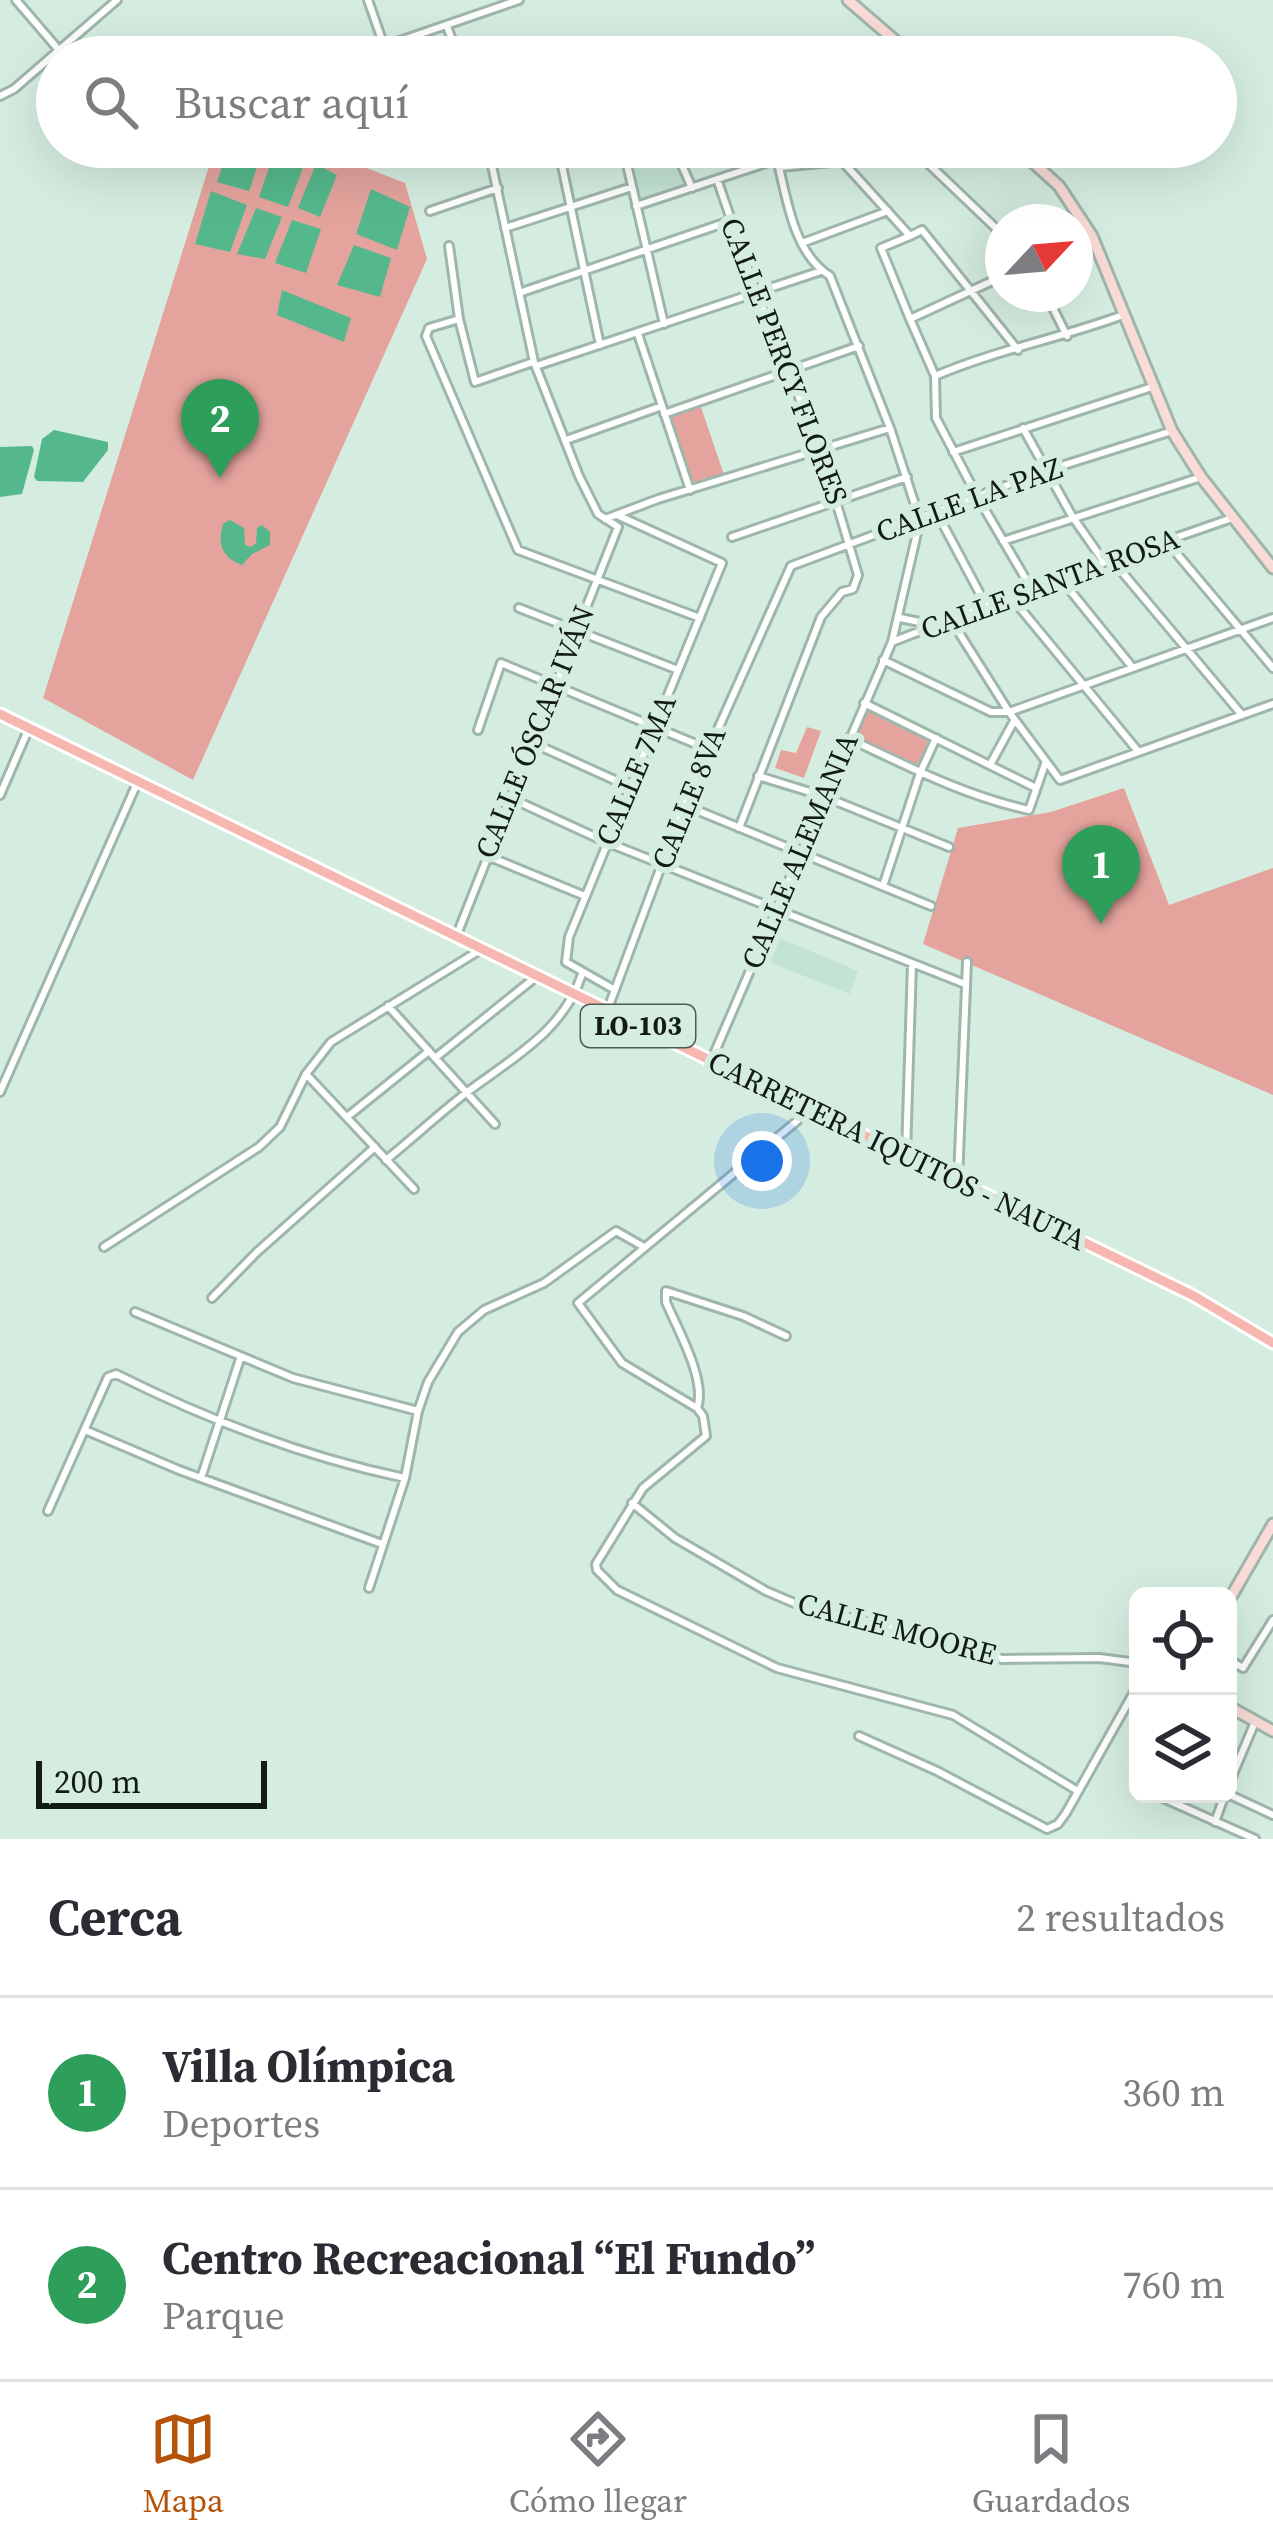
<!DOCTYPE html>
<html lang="es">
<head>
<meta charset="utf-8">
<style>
  body { margin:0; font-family:"Source Serif 4",serif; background:#f7f7f7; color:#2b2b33 }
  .controls { position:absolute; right:36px; bottom:36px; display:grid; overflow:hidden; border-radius:18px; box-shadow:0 12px 48px #0002 }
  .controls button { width:108px; height:108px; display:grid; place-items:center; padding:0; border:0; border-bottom:3px solid #e1e1e2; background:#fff; color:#2b2b33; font:60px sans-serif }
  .compass { position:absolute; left:985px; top:204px; width:108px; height:108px; border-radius:50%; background:#fff; box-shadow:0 12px 48px #0002; rotate:64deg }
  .scale { position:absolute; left:36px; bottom:30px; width:231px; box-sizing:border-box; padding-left:12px; border:6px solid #131b17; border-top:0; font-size:33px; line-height:42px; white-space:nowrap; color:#131b17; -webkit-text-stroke:9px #d5ede0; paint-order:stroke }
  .you { position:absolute; left:762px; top:1161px; width:42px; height:42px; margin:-30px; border:9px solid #fff; border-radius:50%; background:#1a73e8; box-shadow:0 0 0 18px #1a73e833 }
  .badge { display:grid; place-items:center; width:78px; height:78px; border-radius:50%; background:#b45309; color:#fff; font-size:39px; font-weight:700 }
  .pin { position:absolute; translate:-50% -99px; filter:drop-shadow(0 3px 6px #0008) }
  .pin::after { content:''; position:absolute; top:63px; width:42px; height:36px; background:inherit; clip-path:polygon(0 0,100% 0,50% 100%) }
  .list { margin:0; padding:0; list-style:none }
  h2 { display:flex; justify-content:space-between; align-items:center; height:156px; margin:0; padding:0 48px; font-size:51px }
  h2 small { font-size:39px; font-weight:400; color:#7c7c81 }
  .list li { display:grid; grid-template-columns:78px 1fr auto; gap:36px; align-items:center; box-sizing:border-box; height:192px; padding:0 48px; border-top:3px solid #e1e1e2 }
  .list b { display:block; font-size:45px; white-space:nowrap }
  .list p { margin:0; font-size:39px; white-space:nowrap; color:#7c7c81 }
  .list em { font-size:39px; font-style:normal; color:#7c7c81 }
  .icon { flex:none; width:66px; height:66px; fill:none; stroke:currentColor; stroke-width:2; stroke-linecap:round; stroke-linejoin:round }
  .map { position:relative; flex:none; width:1273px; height:1839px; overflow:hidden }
  .search { position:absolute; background:#fff; box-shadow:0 12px 48px #0002; left:36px; right:36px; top:36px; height:132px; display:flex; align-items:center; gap:30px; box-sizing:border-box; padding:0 42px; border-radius:66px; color:#7c7c81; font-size:45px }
  .sheet { height:540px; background:#fff }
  nav { display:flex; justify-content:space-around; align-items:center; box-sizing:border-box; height:168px; border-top:3px solid #e1e1e2; background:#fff; font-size:33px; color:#7c7c81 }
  nav a { display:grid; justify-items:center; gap:6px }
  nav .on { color:#b45309 }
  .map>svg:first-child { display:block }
  .built { fill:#c4e4d3 }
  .green { fill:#e4a49d }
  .water { fill:#55b88c }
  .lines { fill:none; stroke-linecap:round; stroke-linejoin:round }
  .street-casing { stroke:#9fb6aa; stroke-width:12 }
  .secondary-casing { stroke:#9fb6aa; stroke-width:15 }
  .primary-casing { stroke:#fff; stroke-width:15 }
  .street { stroke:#fff; stroke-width:6 }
  .secondary { stroke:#fadbd8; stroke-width:9 }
  .primary { stroke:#f6b7b1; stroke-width:9 }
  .labels { text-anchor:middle; stroke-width:12; stroke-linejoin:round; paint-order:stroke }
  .shield { fill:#d5ede0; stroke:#4d5a53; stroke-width:3 }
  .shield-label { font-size:27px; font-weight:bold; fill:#131b17 }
  .street-label { font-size:30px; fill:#131b17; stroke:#d5ede0 }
</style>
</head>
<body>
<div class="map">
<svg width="1273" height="1839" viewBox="0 0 1273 1839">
  <rect width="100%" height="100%" fill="#d5ede0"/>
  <!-- built -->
  <path class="built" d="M625,147h46l15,39 -48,14z
    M770,934l88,37 -8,23 -87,-34z"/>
  <!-- green -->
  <path class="green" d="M215,147h98l92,36 22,76 -234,521 -150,-82z
    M701,407l23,68 -32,10 -23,-68z
    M863,703l67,32 -13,36 -69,-34z
    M807,727l14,4 -17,47 -29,-10 6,-18 15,3z
    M1124,788l45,117 104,-37v227l-350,-151 35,-116 93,-16z"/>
  <!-- water -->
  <path class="water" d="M229,147h35l-15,44 -32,-9z
    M276,147h14l18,8 -20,52 -29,-10z
    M316,164l21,11 -17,42 -22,-9z
    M371,189l39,18 -13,43 -41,-16z
    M211,191l36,14 -17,47 -35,-8z
    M256,208l26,9 -17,42 -28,-5z
    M292,220l29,9 -15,44 -31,-10z
    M354,245l37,13 -11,39 -43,-12z
    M282,290l69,28 -7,24 -67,-27z
    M54,430l54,12v8l-25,32 -46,-1 -3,-4 8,-38z
    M32,446l2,4 -12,44 -22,3v-50z
    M230,520l14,8 1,17 6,2 5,-4 1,-15 5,-3 8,7v13l-18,9 -10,11c-20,-8 -25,-20 -19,-41z"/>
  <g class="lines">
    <defs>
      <path id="street" d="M16,0l42,49
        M368,0l20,57
        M447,26l11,31
        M800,48l10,9
        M353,57l166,-57
        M0,96l14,-7 103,-89
        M558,147l42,198
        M623,147l41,177
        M822,147l20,14 68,75 12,-6 96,120
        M911,147l92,88
        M365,161l44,-14
        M780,167l62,-6 35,-14
        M717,179l39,113 65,159 37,124 -5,14 -11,3 -21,25 -82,211
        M692,188l-11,-25 38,-16
        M636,206l142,-47
        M430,211l68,-23
        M505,228l127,-41
        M802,243l86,-32
        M1075,244l17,-8
        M449,246l10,73 16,63 58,-20
        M1003,276l-93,43 25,57 1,42 41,78 54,92
        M519,293l211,-72
        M1046,294l21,42
        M459,319l-30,9 -3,8 92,214 182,68
        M910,319l-29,-71 29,-12
        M638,334l52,156
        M536,366l285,-95
        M935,376c61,-26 126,-38 188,-61
        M664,414l195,-68
        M1023,428l49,88 32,46
        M569,439l93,-33
        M953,452l199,-65
        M938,515l49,92
        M605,519l53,-20 232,-71
        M732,537l175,-60
        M1003,541l198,-64
        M1167,542l106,126
        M1112,560l130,155
        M1060,578l73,90
        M1011,597l126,153
        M519,608l159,62
        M900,618l34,7
        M951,620l58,92 51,68 213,-76
        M892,642l139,-54 201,-70
        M883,660l108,52h18l264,-94
        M864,703l172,85
        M478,730l23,-67 207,86
        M848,738c59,28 117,58 181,72l17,-49
        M533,743l97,44
        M990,765l24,-44
        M758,776l65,20 126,51
        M0,795l29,-67
        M508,797l98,45 359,142
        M684,805l247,101
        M485,855l100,41
        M883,886l37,-113 16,-35
        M456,937l162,-410 -20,-13 -19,-38 -45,-114 -46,-215
        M615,990l-49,-28 3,-25 153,-374 -105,-48
        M388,1006l107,118
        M607,1011l77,-206 107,-239 254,-95 127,-40
        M435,1058l102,-82
        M711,1061l181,-419 28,-122 -30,-92 -60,-152c-40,-25 -44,-87 -56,-129
        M306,1074l108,115
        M0,1092l138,-311
        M805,1106l-8,15 -219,182 44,60 75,45 6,8 3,20 -63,52 -47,76 1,6 20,20 160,78 176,47 123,75
        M347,1117l82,-66
        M906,1154l6,-191
        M386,1160c27,-22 53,-46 80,-67 45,-34 98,-62 116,-119
        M958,1179l9,-217
        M104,1247l155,-100 21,-20 26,-53 25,-32 149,-92
        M212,1298l45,-46 118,-105
        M135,1312l158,66 125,33
        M697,1408c10,-27 -19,-78 -31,-106v-11l77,25 43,20
        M85,1430l94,40 203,74
        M201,1478l40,-122
        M632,1503l43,35 91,53 40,17 128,28 68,23 97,-1 39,5
        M48,1511l60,-134 8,-3c92,46 188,83 289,104
        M369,1588l36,-110 13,-67 10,-29 30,-50 26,-22 60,-27 72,-52 28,16
        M1228,1659l15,9 30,-48
        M859,1736l78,35 110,58 11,-5 8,-11 72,-128
        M1228,1786l27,-64
        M1154,1794l101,45
        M1228,1794l45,21
        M1215,1822l10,-28"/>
      <path id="secondary" d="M848,0l66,57
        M1016,147l43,39 33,50 80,195 29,46 72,91
        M1228,1602l45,-78
        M1228,1706l45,25"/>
      <path id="primary" d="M0,714l1194,582 79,47"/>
    </defs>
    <!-- street casing -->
    <use href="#street" class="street-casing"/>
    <!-- secondary casing -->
    <use href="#secondary" class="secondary-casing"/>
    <!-- primary casing -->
    <use href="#primary" class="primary-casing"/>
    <!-- street -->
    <use href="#street" class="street"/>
    <!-- secondary -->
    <use href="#secondary" class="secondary"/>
    <!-- primary -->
    <use href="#primary" class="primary"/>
  </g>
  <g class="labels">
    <!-- shield labels -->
    <rect class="shield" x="581" y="1005" width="114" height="42" rx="9"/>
    <g class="shield-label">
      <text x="638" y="1035">LO-103</text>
    </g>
    <!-- street labels -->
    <g class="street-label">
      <text transform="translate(784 361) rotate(69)" y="10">CALLE PERCY FLORES</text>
      <text transform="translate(969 500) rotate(-20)" y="10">CALLE LA PAZ</text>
      <text transform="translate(1050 584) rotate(-20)" y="10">CALLE SANTA ROSA</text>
      <text transform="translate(535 732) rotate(-68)" y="10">CALLE ÓSCAR IVÁN</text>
      <text transform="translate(636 770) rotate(-67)" y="10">CALLE 7MA</text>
      <text transform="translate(689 798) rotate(-68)" y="10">CALLE 8VA</text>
      <text transform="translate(800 851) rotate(-67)" y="10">CALLE ALEMANIA</text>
      <text transform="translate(897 1151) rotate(26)" y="10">CARRETERA IQUITOS - NAUTA</text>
      <text transform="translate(897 1629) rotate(15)" y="10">CALLE MOORE</text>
    </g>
  </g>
</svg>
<div class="controls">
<button><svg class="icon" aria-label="locate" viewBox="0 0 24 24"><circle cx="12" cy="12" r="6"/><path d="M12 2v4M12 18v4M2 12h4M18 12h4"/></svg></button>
<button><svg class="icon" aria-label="layers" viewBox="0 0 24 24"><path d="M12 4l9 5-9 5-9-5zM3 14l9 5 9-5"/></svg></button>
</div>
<svg class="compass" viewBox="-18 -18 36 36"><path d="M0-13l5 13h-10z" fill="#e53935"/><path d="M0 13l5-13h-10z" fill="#7c7c81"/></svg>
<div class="scale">200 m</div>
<div class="you"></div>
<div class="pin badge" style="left:1101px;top:924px;background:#2e9e5b">1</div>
<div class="pin badge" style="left:220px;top:478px;background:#2e9e5b">2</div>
<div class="search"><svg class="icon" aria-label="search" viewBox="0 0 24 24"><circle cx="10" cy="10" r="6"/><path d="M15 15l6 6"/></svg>Buscar aquí</div>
</div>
<section class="sheet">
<h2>Cerca<small>2 resultados</small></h2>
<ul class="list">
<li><span class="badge" style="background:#2e9e5b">1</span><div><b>Villa Olímpica</b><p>Deportes</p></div><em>360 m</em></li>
<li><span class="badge" style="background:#2e9e5b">2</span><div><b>Centro Recreacional “El Fundo”</b><p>Parque</p></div><em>760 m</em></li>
</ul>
</section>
<nav>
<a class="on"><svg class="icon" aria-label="map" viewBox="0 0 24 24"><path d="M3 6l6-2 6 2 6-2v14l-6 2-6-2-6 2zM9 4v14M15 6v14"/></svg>Mapa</a>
<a><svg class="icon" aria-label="directions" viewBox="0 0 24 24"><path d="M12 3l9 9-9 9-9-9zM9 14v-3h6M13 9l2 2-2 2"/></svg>Cómo llegar</a>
<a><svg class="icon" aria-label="saved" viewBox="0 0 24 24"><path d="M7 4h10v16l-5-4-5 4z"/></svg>Guardados</a>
</nav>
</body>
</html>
